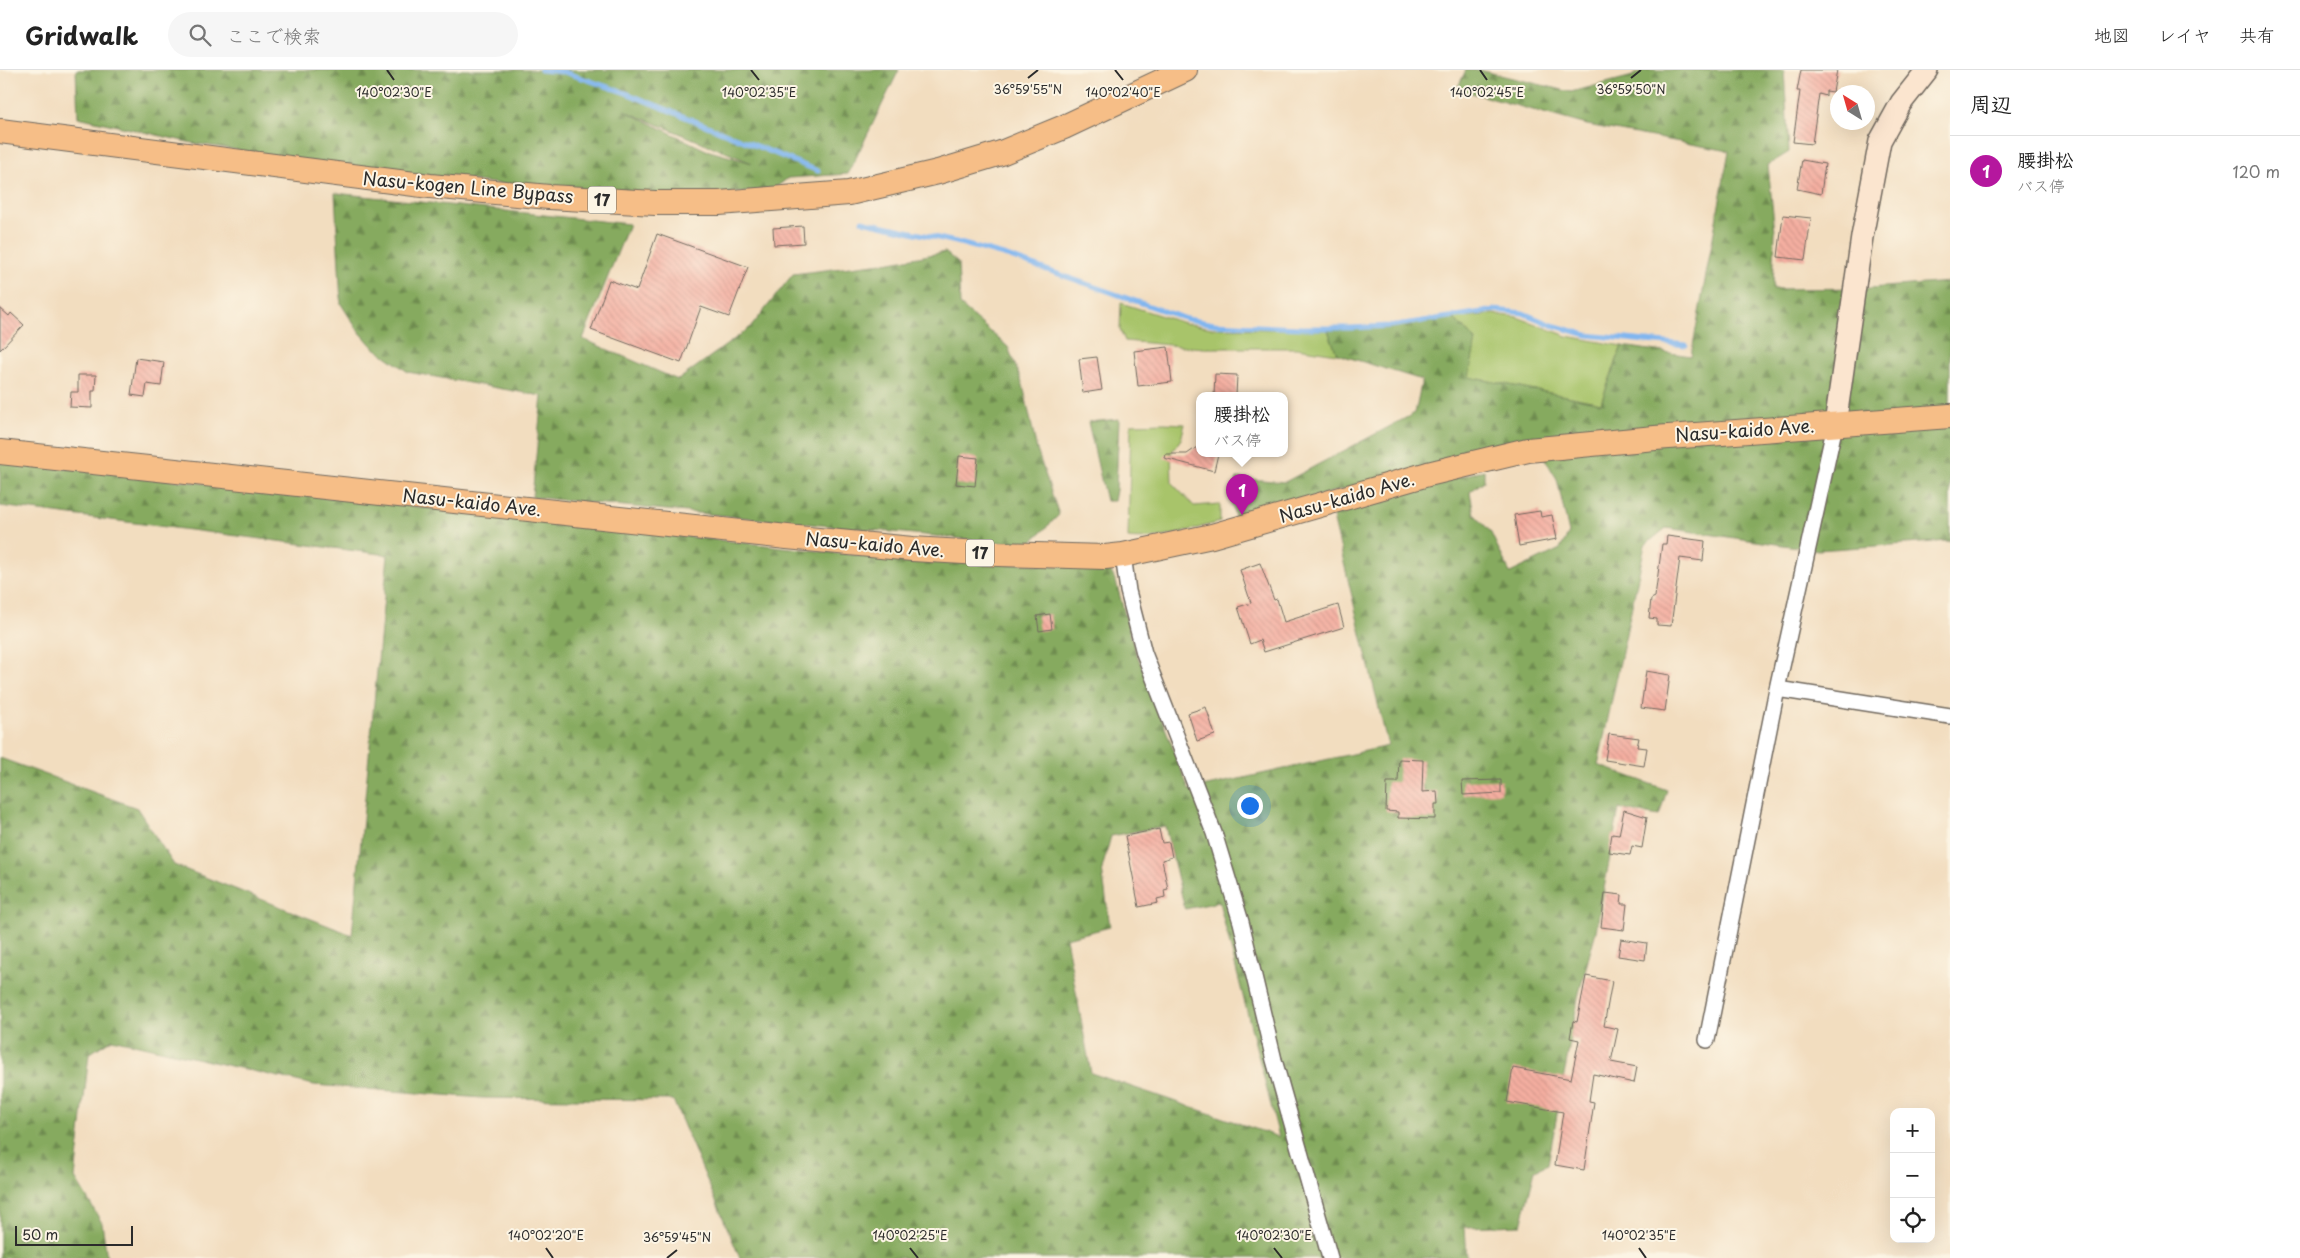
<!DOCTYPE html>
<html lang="ja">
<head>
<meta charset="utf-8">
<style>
  body { margin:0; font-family:"Playpen Sans","Klee One",sans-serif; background:#f6f6f6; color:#222 }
  .controls { position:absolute; right:15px; bottom:15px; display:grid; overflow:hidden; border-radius:10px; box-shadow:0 5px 20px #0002 }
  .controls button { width:45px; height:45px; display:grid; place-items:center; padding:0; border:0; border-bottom:1px solid #e0e0e0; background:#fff; color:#222; font:25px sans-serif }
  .compass { position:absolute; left:1830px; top:15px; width:45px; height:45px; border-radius:50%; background:#fff; box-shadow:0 5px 20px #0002; rotate:323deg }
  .scale { position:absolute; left:15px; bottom:12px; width:118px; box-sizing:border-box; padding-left:5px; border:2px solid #2b2b2b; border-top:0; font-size:14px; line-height:18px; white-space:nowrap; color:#2b2b2b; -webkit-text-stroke:4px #fcf5e5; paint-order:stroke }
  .you { position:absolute; left:1249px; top:735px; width:18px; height:18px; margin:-12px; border:4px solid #fff; border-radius:50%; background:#1a73e8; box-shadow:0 0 0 8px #1a73e833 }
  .badge { display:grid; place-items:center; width:32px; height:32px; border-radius:50%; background:#b5179e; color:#fff; font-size:16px; font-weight:700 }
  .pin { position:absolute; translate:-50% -41px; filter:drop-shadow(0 1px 2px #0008) }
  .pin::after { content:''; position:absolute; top:26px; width:18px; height:15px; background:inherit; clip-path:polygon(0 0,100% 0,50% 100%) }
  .popup { position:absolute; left:1196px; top:322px; width:92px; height:65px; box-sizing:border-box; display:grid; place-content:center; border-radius:10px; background:#fff; filter:drop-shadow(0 1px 4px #0005); font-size:16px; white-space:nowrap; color:#767676 }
  .popup b { font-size:19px; color:#222 }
  .popup::after { content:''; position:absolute; left:50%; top:100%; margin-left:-10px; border:10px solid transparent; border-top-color:#fff }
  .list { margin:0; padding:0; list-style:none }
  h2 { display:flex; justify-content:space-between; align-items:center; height:65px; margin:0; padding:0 20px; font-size:21px }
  h2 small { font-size:16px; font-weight:400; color:#767676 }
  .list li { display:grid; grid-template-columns:32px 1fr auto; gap:15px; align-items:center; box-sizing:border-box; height:70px; padding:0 20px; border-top:1px solid #e0e0e0 }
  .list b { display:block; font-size:19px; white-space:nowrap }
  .list p { margin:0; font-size:16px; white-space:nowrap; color:#767676 }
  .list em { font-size:16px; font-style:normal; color:#767676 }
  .icon { flex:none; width:28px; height:28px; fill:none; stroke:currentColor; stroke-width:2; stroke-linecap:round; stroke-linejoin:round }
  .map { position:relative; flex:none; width:1950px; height:1188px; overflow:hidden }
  header { display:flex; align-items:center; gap:30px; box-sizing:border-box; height:70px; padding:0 25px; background:#fff; border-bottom:1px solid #e0e0e0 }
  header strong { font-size:24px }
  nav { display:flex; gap:28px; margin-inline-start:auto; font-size:18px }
  .search { width:350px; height:45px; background:#f6f6f6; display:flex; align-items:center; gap:12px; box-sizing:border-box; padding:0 18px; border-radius:28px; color:#767676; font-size:19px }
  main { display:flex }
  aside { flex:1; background:#fff }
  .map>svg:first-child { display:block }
  .green { fill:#a8c46b; stroke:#6a784b }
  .forest { fill:url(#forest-firs); stroke:#586a45; fill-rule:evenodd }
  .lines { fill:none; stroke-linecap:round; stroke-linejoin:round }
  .stream { stroke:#81b6ef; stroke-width:5 }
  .building { fill:url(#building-back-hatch) }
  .street-casing { stroke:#71695f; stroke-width:18 }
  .secondary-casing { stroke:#71695f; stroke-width:24 }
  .primary-casing { stroke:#71695f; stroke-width:26 }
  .street { stroke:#fff; stroke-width:15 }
  .secondary { stroke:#fbe5cf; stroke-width:21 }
  .primary { stroke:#f6be87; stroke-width:24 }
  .ticks { fill:none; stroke:#2b2b2b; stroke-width:2 }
  .labels { text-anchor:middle; stroke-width:4; stroke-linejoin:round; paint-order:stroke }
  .shield { fill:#fcf5e5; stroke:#6a6863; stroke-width:1 }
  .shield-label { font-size:16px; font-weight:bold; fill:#2b2b2b }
  .street-label { font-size:18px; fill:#2b2b2b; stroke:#fcf5e5 }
  .ticks-label { font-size:12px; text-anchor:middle; fill:#2b2b2b; stroke:#fcf5e5; stroke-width:4; stroke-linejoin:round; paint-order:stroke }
</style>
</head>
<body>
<header>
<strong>Gridwalk</strong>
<div class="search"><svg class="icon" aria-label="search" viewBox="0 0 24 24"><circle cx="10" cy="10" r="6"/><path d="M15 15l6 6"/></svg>ここで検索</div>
<nav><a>地図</a><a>レイヤ</a><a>共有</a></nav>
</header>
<main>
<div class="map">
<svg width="1950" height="1188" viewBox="0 0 1950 1188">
  <defs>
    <pattern id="forest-firs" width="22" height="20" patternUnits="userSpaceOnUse" patternTransform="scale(1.25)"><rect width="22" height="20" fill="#86aa5f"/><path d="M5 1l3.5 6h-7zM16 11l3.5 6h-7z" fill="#6e8b4f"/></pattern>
    <pattern id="building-back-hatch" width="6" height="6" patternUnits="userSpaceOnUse" patternTransform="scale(1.25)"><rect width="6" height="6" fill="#f4aea0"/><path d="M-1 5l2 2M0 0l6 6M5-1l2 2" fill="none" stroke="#d1968a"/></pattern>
  </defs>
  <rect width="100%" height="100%" fill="#fcf5e5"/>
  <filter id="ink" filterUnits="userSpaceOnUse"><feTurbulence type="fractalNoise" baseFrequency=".02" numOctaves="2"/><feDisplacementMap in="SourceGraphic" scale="10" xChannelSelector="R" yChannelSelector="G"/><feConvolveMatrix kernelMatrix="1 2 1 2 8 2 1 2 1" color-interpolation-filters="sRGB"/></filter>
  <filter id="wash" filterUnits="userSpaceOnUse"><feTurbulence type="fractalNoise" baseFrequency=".0096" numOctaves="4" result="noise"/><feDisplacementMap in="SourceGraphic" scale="20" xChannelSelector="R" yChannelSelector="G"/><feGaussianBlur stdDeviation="1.12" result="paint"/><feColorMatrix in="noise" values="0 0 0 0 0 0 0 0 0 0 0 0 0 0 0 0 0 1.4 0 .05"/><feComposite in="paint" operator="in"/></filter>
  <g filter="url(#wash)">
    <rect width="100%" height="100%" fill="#f2ddbf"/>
    <!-- green -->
    <path class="green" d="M1121,233l63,20 28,5 116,2 9,24 -40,-6h-94l-78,-7 -5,-12z
      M1493,244l24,3 50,19 55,10 -21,57 -133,-26 8,-37 -23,-22z
      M1164,353l21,1 -4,15 -10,14 1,30 22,23 26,-2v18c-28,7 -62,20 -92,16l3,-114z"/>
    <!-- forest -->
    <path class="forest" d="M76,0h823l-51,104 -60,4 -17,13 -76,4 -140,-5 -221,-25 -142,-22 -114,-26zM625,41l127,52 -46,-13z
      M1466,0h13l92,22 62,-16 9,-6h142l5,82 -21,13 7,67 -2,57 97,-1 80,-6v259l-132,9 -152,-22 -21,17 -47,220 69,25 -8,26 -40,-7 -23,122 -17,62 -31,171 -13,6 -14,55 -56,2 2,31h-727l-67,-158 -191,-2 -168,-13 -202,-46 -23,15 -14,124 27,45 5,35h-107v-500l137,50 37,57 178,70 36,-380 -388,-49v-45l892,98 141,5 77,6 6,12 17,62 56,146 199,-44 -56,-233 152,-43v11l-14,11 4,22 16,17 20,42 50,-24 9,-16 -12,-54 -15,-25 -92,8 -215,55 -5,-22 7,-17 48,4 130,-69 7,-33 -85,-26 -9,-24 62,-2 63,-10 23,22 -7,37 132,26 21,-57 69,10 38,-205 -142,-26 -130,-36zM1165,756l20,83 34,-7 60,235 -188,-64 -25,-135 44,-11 -8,-58 9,-33z
      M335,123l294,31 -46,115 95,41 73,-53 42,-53 98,-12 54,-10 13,11 2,42 48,42 15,38 14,65 22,65 -31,30 -496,-48 10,-101 -134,-24 -35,-25 -16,-18 -16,-25z
      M1119,349l-3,71 -2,11h-8l-18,-79z"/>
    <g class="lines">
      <!-- stream -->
      <path class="stream" d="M541,0l23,2 62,21 192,78
        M862,151l94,21 51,14 180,63 27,5 87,4h50l39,-2 105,-16 28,3 29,12 35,10 99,10"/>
    </g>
    <g id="blocks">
      <!-- building -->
      <path class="building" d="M1801,0h36l-4,22 -7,-1v5l-7,-2 -7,50 -19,-2 7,-51h-3z
        M1802,90l23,4 -4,30 -24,-5z
        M1783,145l28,3 -6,42 -27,-3z
        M803,156l1,17 -30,2 -1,-17z
        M657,164l91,33 -19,50 -28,-10 -20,56 -90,-33 18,-50 28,10z
        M0,238l9,8 2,-3 13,12 -24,25z
        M1168,277l4,35 -34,4 -4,-35z
        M1097,287l5,33 -19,3 -4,-34z
        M136,288l28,4 -3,24 -14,-2 -2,13 -14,-2z
        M1215,304l22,1 -1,21h-22z
        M78,305h18l-1,16h-3v17l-22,-1 1,-15h7z
        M1200,375v9h18l-4,17 -50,-13 1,-4h22z
        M959,386l19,2 -3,28 -19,-2z
        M1540,441l1,6 11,-2 5,24 -38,7 -5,-31z
        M1667,466l38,5 -2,20 -23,-3 -9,68 -14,-1v-6l-8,-1 2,-19 4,-2 7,-53h4z
        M1260,493l14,37 3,-1 7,23 54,-17 6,22 -80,25 -4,-12 -10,4 -12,-37 13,-4 -11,-33z
        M1050,544l2,15 -13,2 -2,-15z
        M1646,601l24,4 -5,36 -24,-3z
        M1206,637l9,28 -18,6 -9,-28z
        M1609,664l30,4 -2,9 10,1 -3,18 -39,-6z
        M1399,689l24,1 -1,32 15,-1 1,13h-3v15l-37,-1v-6l-12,-1 1,-29h11z
        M1501,710v13l-38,2 -1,-14z
        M1624,740l23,7 -5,31 -10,-2 -2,9 -21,-3 3,-18 7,1z
        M1159,759l3,14 7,-1 3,15 -10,3 6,29 -4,1 1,7 -8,2 1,4 -19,4 -14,-71z
        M1605,823l17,2 -1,9h6l-3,26 -23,-3z
        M1621,869l26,4 -2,17 -27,-4z
        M1586,906l26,5 -8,45 14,3 -7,33 26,5 -3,16 -41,-9 -4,27 5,1 -10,68 -29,-5 8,-53 -56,-10 6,-34 58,11 8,-39 -9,-2 3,-17 4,1z"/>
    </g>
  </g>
  <g filter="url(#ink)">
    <use href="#blocks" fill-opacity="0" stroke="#71695f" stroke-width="1"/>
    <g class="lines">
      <defs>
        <path id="street" d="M1123,485l5,36 16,62 70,180 27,89 33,138 56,198
          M1777,619l173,27
          M1707,970l70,-351 58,-264"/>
        <path id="secondary" d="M1835,355l27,-188 18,-96 21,-38 26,-33"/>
        <path id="primary" d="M0,61l430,55 119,11 106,6h64l130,-10 89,-21 63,-19 63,-26 121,-57
          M0,382l787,85 125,12 86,5 107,3 18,-2 89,-19 216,-62 100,-24 127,-12 295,-22"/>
      </defs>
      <!-- street casing -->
      <use href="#street" class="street-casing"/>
      <!-- secondary casing -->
      <use href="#secondary" class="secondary-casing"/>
      <!-- primary casing -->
      <use href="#primary" class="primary-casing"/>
      <!-- street -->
      <use href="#street" class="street"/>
      <!-- secondary -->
      <use href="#secondary" class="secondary"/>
      <!-- primary -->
      <use href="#primary" class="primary"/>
    </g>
  </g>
  <!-- ticks -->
  <path class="ticks" d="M387,0l7,10M751,0l8,10M1115,0l8,10M1480,0l7,10M1028,8l10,-8M1631,8l10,-8M546,1178l7,10M910,1178l8,10M1274,1178l8,10M1639,1178l7,10M667,1188l10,-8"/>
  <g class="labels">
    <!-- shield labels -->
    <g class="shield">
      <rect x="588" y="116.5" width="28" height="27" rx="4"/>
      <rect x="966" y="469.5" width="28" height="27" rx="4"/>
    </g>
    <g class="shield-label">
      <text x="602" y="136">17</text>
      <text x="980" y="489">17</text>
    </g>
    <!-- street labels -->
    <g class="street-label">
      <text transform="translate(468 118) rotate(5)" y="6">Nasu-kogen Line Bypass</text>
      <text transform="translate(1745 361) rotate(-4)" y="6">Nasu-kaido Ave.</text>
      <text transform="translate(1347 428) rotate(-16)" y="6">Nasu-kaido Ave.</text>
      <text transform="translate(472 433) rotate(6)" y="6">Nasu-kaido Ave.</text>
      <text transform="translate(875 475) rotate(5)" y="6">Nasu-kaido Ave.</text>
    </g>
  </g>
  <g class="ticks-label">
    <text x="1028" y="24">36°59'55"N</text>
    <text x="1631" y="24">36°59'50"N</text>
    <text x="394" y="27">140°02'30"E</text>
    <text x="759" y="27">140°02'35"E</text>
    <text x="1123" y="27">140°02'40"E</text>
    <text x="1487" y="27">140°02'45"E</text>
    <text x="546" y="1170">140°02'20"E</text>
    <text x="910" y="1170">140°02'25"E</text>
    <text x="1274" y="1170">140°02'30"E</text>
    <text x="1639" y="1170">140°02'35"E</text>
    <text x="677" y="1172">36°59'45"N</text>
  </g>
</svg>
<div class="controls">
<button>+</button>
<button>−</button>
<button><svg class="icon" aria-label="locate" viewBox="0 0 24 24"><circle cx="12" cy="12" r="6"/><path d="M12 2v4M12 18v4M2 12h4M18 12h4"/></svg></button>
</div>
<svg class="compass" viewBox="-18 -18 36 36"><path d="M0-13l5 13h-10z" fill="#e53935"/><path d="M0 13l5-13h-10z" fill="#767676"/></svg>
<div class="scale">50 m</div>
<div class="you"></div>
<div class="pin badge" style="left:1242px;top:445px">1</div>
<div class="popup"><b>腰掛松</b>バス停</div>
</div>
<aside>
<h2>周辺<small></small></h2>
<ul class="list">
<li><span class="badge">1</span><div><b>腰掛松</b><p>バス停</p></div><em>120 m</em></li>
</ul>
</aside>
</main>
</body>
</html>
